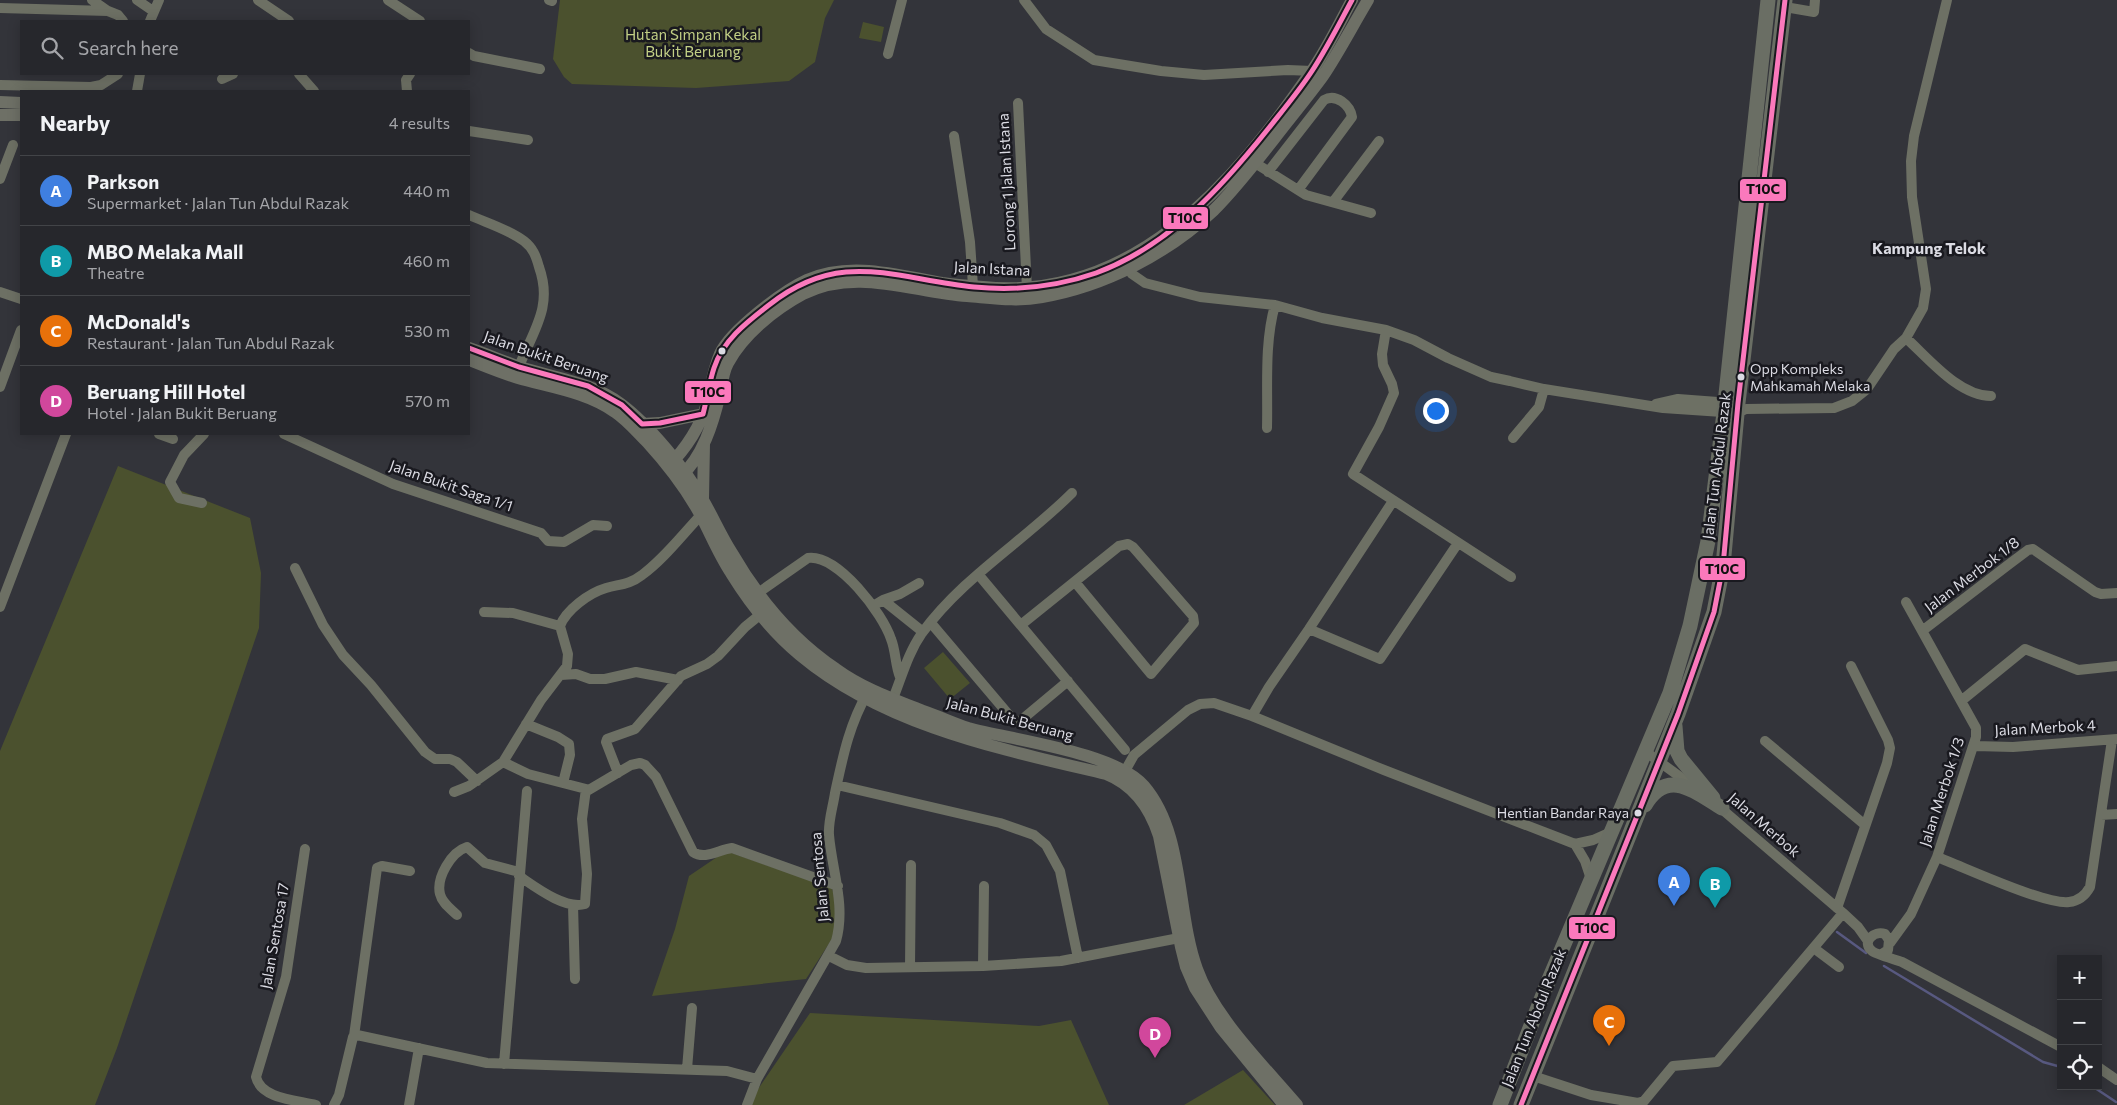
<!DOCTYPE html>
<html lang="en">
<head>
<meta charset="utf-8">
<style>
  body { margin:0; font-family:Commissioner,sans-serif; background:#2e2f34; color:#f1f3f6 }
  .controls { position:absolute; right:15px; bottom:15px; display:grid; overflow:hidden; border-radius:0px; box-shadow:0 2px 12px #0003 }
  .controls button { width:45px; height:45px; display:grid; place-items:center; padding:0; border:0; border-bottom:1px solid #424448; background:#26272c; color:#f1f3f6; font:25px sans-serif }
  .you { position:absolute; left:1435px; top:410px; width:18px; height:18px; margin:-12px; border:4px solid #fff; border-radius:50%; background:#1a73e8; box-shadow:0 0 0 8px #1a73e833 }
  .badge { display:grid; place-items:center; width:32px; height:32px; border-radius:50%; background:#a0a1a8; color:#fff; font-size:16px; font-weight:700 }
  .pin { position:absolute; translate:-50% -41px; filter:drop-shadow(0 1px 2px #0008) }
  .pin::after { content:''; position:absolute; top:26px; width:18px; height:15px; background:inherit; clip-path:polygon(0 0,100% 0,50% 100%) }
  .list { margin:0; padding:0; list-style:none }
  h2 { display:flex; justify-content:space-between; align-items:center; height:65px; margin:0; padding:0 20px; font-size:21px }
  h2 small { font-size:16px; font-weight:400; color:#a4a5a9 }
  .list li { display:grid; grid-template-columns:32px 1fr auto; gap:15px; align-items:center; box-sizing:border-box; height:70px; padding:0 20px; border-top:1px solid #424448 }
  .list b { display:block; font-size:19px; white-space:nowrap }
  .list p { margin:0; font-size:16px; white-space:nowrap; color:#a4a5a9 }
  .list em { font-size:16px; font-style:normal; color:#a4a5a9 }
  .icon { flex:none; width:28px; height:28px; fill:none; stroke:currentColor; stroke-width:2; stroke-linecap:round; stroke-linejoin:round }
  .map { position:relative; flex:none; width:2117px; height:1105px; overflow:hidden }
  .search { position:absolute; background:#26272c; box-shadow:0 2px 12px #0003; left:20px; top:20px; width:450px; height:55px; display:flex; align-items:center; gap:12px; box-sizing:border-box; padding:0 18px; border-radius:0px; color:#a4a5a9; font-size:19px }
  .panel { position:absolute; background:#26272c; box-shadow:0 2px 12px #0003; left:20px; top:90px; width:450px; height:345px; border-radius:0px }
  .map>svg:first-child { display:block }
  .green { fill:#4b512e }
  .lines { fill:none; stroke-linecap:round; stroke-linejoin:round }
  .stream { stroke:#585980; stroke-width:2.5 }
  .minor { stroke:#6d7064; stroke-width:10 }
  .major { stroke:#6e7066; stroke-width:12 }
  .highway { stroke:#6a6e64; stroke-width:15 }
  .bus-1-casing { stroke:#19191f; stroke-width:9 }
  .bus-1 { stroke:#fb79bc; stroke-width:5 }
  .bus-dot { fill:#dbdbe3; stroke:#19191f; stroke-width:2 }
  .labels { text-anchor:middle; stroke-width:5; stroke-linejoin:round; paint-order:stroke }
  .bus-label { font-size:14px; fill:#dbdbe3; stroke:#19191f; text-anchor:start }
  .park-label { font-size:15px; fill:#c2cf85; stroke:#19191f }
  .street-label { font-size:15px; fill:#dbdbe3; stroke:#19191f }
  .neighbourhood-label { font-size:16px; font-weight:bold; fill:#dbdbe3; stroke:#19191f }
  .line-badge { stroke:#19191f; stroke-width:2 }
  .pale-badge-label { font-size:14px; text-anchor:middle; font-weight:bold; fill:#111 }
</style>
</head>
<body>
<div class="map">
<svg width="2117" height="1105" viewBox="0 0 2117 1105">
  <rect width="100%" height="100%" fill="#33343a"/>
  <!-- green -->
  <path class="green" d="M560,0h274l-9,18 -10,44 -26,19 -93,7 -124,-4 -8,-7 -11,-18z
    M863,22l21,5 -3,15 -22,-4z
    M118,466l132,52 11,55 -2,55 -142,420 -22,57h-95v-354z
    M943,652l27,31 -20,16 -26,-31z
    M729,852l103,36 7,28 -7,23 -26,40 -154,17 23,-67 14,-53 31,-21z
    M810,1013l229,13 32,-6 38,85h-358l3,-10z
    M1243,1070l32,35h-91z"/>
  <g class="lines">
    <!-- stream -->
    <path class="stream" d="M1837,932l29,21
      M1884,966l159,96 18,5
      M2092,1086l24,16"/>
    <!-- minor -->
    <path class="minor" d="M92,0l16,11
      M137,0l16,11
      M258,0l31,21
      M388,0l32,21
      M549,0l3,1
      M1024,0l22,29 48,31 67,11 43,4 84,-5 24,1 6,2
      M1785,7l29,5 1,-12
      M0,8l108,3 10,4 5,6
      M150,21l9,-21
      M469,53l5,3 66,13
      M888,54l14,-54
      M299,74l15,17
      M222,79l11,-5
      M0,85l91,2 10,-2 17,-11
      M137,91l3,-17
      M407,91l-1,-11 4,-6
      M1018,103l9,186
      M469,131l59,9
      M954,136l16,106 3,44
      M1255,163l51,32 65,18
      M1268,172l56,-72c12,-7 26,5 28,17l-54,73
      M0,179l13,-34
      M1333,202l46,-61
      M469,215c18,8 39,14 55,26 9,7 12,15 15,26 15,42 -8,66 -22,105
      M1125,263l7,11 13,9 55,14 75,8 47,13 64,12 28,10 34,18 43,19 19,4 34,8 119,19 74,5 9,-4 88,-1 18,-7 15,-12 27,-40 12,-11 17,-30 3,-19 -14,-92 -1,-36 3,-25 33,-136
      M0,292l21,7
      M1386,330l-4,24 1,11 9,19 2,9 -15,34 -26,47 158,103
      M1906,338c23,21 53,58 85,58
      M0,387l21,-57
      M1656,404l22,-5 53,4
      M1267,428c1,-41 -3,-84 8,-123
      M159,434l14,5
      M284,434l109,50 148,49 7,8 16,1 29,-17 14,1
      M1513,438l26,-31 5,-18
      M202,503l-23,-5 -9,-16 14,-27 20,-21
      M295,568l28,57 20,30 28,30 54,67 10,7h15l7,3 20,19
      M978,574l147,176
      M758,593l50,-35c30,-4 75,56 83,81 5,12 4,26 9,38
      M883,600l17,-6 19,-11
      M873,606l10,-6 40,32
      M0,607l66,-173
      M484,612l29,1 47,13
      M931,623l83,98 5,1 49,-41
      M1022,624l97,-78 9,-2 5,3 60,69 1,7 -43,51 -76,-92
      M1309,629l71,30 78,-116
      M1922,631l86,-66 20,-15 5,-1 62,43 6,2 16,-1
      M561,675l15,-1 14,5h15l31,-7 42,8
      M1961,701l64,-52 53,21 39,-4
      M890,706c11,-25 16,-50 32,-73 41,-56 102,-92 150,-140
      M1252,716l17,-29 40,-58 84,-128
      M526,724l32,13 11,7 1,11 -7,28
      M1765,741l100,84
      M1975,746l38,1 104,-8
      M1646,752l48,35
      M503,762l38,-62 26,-34 1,-12 -8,-28c6,-16 29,-33 46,-38 14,-4 23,-3 36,-13 22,-16 40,-40 59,-60
      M1125,771l9,-16 54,-45 12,-6 14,-1 38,13 132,54 191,74 18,-4 18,-8
      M618,773l-12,-31 1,-3 28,-10 46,-53 26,-12 11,-8 27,-29 16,-13
      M837,785l163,38 34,12 12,10 14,26 18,87
      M587,791l44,-26 9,-2 5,2 11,12 37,75c12,8 25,-2 39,-4l106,38
      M454,792l15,-6 34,-24 25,12 58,15 -4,30 5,55 -2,30c-20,6 -51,-18 -66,-28
      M1717,805l126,108 15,14 10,14
      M2101,815l16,-1
      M1575,844l10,17 6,18
      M305,849l-19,128 -30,100c5,22 41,23 60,28
      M1937,857c27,10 108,48 132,45 10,-1 16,-6 21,-15l22,-147
      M573,905l2,74
      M1837,908l50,-145 3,-15 -2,-8 -37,-74
      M457,915c-6,-6 -15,-12 -17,-21 -4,-16 11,-42 27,-47l18,16 34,9
      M1890,943l21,-29 26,-57 39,-120v-9l-70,-126
      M1815,949l24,18
      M1882,954l6,-4 1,-10 -4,-6c-11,-4 -24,8 -13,17 3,3 25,9 30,11l159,85
      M829,956l18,9 19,3 117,-2 78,-5 118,-23
      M983,966l1,-80
      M910,967l1,-102
      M354,1036l23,-168 5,-2 28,5
      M504,1064l23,-273
      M2098,1067l19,13
      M687,1069l5,-61
      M1533,1076l58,19 47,8 6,-2 29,-35 44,-4 126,-149
      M334,1105l5,-10 14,-58 4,-2 130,28 240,8 30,8
      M409,1105l10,-57
      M747,1105l10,-26 79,-138c10,-36 -4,-70 -7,-106 -1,-14 4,-28 6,-42 8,-37 14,-68 33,-101"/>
    <!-- major -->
    <path class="major" d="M0,102l21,1
      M0,115h21
      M469,348c17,6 34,13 51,19 34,11 72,15 101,37 27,20 66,67 82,96 10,17 18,36 29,53 26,45 61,87 104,116 26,19 57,30 87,42 15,5 30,12 45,17 44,12 147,24 176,58 41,48 32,126 53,183 17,48 67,97 100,136
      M469,360c16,6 32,13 49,18 32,9 69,14 97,34 12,8 22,20 32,30 21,23 39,46 54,74 10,19 18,39 30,57 18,29 42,60 69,82 85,71 201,94 306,119 28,11 44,34 53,62l22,111 5,20 9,21 26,40 63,77
      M642,424l18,-1 43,-9
      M669,465c17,-16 32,-40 38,-62 4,-17 6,-33 13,-49 10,-23 63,-63 87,-74 43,-19 90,-5 135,3 13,2 27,3 41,4 150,15 251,-104 328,-215 16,-23 28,-48 41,-72
      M680,477c23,-20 33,-54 40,-83 2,-10 3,-22 8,-31 16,-29 47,-54 75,-69 53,-27 109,-2 164,2 25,2 50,6 75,1 63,-11 125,-43 172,-87 22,-22 41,-47 60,-71 16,-21 33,-41 49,-63 16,-24 30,-51 45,-76
      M703,499l1,-55"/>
    <!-- highway -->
    <path class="highway" d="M1675,726l2,25 4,8 32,39
      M1645,805c23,-38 50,-13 77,3
      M1500,1105l48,-123 122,-289 20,-67 18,-85 16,-128 44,-413
      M1521,1105l157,-391 36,-102 9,-46 15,-163 47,-403"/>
    <defs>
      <path id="bus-1" d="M469,348l50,19 69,19 34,19 20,19 18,-1 43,-9c4,-15 6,-31 11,-46 9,-28 33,-46 55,-63 72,-57 125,-26 205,-18 42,4 82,0 122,-14 73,-27 125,-85 172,-144 15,-19 31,-38 44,-58 15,-23 27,-47 40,-71
        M1521,1105l157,-391 36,-102 9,-46 15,-163 47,-403"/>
    </defs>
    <!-- bus-1 casing -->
    <use href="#bus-1" class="bus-1-casing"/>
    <!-- bus-1 -->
    <use href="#bus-1" class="bus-1"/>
  </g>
  <!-- markers -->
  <g class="bus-dot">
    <circle cx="722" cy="351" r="4.5"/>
    <circle cx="1741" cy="377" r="4.5"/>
    <circle cx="1638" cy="813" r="4.5"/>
  </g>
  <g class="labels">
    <!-- bus labels -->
    <g class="bus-label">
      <text x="1750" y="374">Opp Kompleks<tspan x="1750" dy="17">Mahkamah Melaka</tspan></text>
      <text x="1629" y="818" text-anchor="end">Hentian Bandar Raya</text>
    </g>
    <!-- park labels -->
    <g class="park-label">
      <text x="693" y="40">Hutan Simpan Kekal<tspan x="693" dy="17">Bukit Beruang</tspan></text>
    </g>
    <!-- street labels -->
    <g class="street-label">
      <text transform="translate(1007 182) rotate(-93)" y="5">Lorong 1 Jalan Istana</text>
      <text transform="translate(992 269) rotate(3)" y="5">Jalan Istana</text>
      <text transform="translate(546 357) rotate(19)" y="5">Jalan Bukit Beruang</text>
      <text transform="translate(1717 466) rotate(-83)" y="5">Jalan Tun Abdul Razak</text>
      <text transform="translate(451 486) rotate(19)" y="5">Jalan Bukit Saga 1/1</text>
      <text transform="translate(1972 575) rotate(-37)" y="5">Jalan Merbok 1/8</text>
      <text transform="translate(1010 719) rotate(15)" y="5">Jalan Bukit Beruang</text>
      <text transform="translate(2045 728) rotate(-3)" y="5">Jalan Merbok 4</text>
      <text transform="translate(1942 792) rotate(-72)" y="5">Jalan Merbok 1/3</text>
      <text transform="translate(1764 825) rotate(41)" y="5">Jalan Merbok</text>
      <text transform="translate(820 877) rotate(-95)" y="5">Jalan Sentosa</text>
      <text transform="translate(275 936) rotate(-80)" y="5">Jalan Sentosa 17</text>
      <text transform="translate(1534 1018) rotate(-68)" y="5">Jalan Tun Abdul Razak</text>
    </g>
    <!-- neighbourhood labels -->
    <g class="neighbourhood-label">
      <text x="1929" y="254">Kampung Telok</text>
    </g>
  </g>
  <g class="line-badge">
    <rect x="1739" y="178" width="48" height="24" rx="5" fill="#fb79bc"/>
    <rect x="1162" y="206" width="47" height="24" rx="5" fill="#fb79bc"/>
    <rect x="684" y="380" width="48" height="24" rx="5" fill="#fb79bc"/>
    <rect x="1699" y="557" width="47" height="24" rx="5" fill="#fb79bc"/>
    <rect x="1568" y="916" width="48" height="24" rx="5" fill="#fb79bc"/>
  </g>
  <g class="pale-badge-label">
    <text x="1763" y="194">T10C</text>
    <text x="1185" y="223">T10C</text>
    <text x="708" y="397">T10C</text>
    <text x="1722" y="574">T10C</text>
    <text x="1592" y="933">T10C</text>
  </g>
</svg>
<div class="controls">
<button>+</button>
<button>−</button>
<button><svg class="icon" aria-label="locate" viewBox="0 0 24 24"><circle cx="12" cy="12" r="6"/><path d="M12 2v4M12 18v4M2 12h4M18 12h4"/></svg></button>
</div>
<div class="you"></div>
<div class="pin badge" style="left:1674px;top:906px;background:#3f7fe0">A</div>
<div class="pin badge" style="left:1715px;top:908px;background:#0f9aa8">B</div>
<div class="pin badge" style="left:1609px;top:1046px;background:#e8710a">C</div>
<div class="pin badge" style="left:1155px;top:1058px;background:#d1479c">D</div>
<div class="search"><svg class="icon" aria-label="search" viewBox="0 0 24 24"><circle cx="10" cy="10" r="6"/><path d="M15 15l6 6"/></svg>Search here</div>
<section class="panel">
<h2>Nearby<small>4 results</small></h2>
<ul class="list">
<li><span class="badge" style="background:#3f7fe0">A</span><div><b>Parkson</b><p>Supermarket · Jalan Tun Abdul Razak</p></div><em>440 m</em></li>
<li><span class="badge" style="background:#0f9aa8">B</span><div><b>MBO Melaka Mall</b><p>Theatre</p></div><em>460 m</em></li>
<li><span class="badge" style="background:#e8710a">C</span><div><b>McDonald's</b><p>Restaurant · Jalan Tun Abdul Razak</p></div><em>530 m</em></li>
<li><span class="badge" style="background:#d1479c">D</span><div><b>Beruang Hill Hotel</b><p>Hotel · Jalan Bukit Beruang</p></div><em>570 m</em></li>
</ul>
</section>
</div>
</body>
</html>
